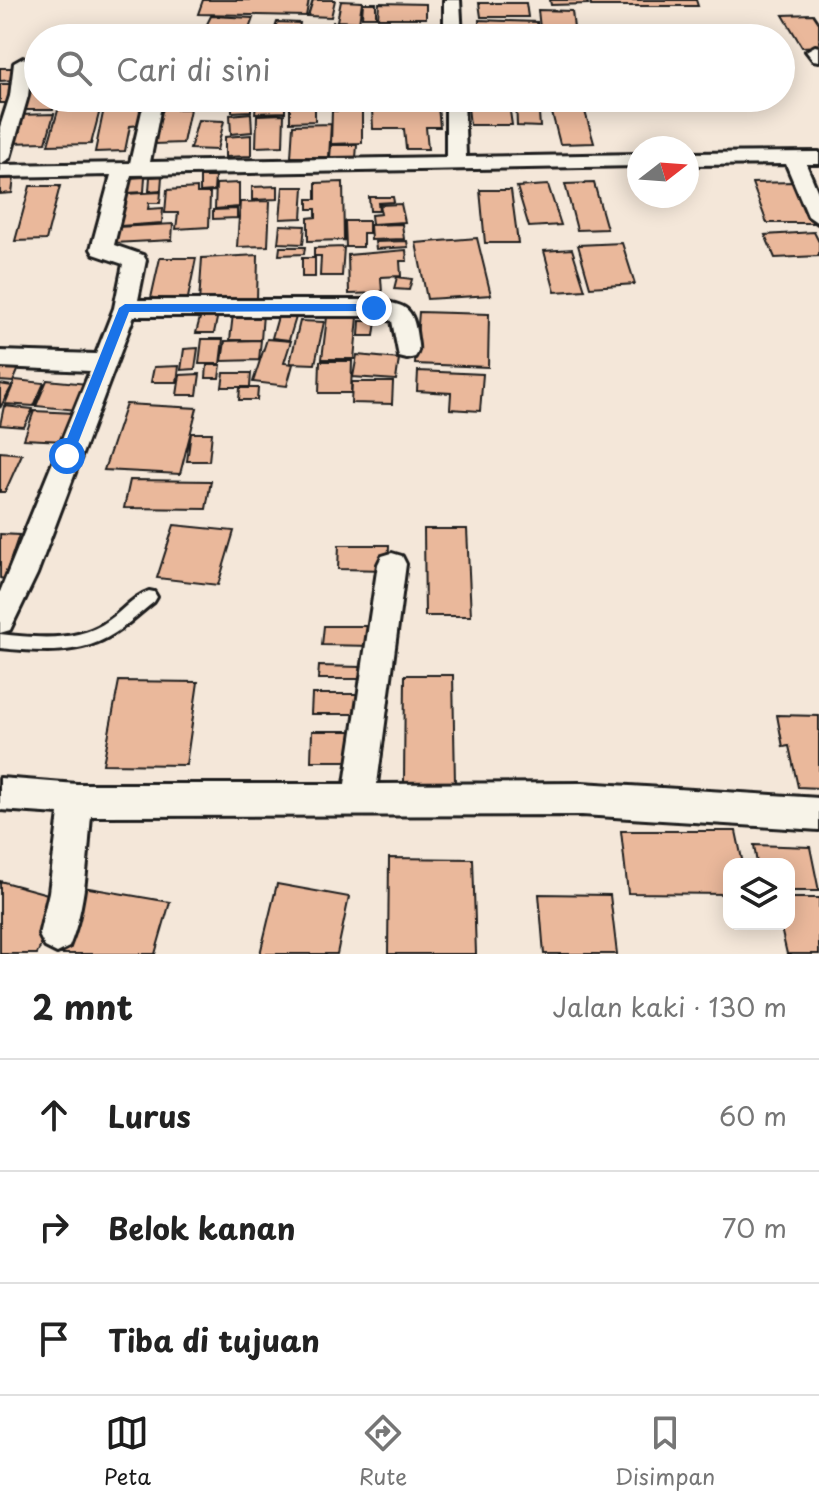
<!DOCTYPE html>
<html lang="id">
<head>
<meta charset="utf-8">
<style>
  body { margin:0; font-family:"Playpen Sans",sans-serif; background:#f6f6f6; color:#222 }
  .controls { position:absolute; right:24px; bottom:24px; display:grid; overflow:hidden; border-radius:16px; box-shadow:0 4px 20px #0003 }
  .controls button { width:72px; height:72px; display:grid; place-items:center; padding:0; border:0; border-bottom:2px solid #e0e0e0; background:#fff; color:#222; font:40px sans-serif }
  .compass { position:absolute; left:627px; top:136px; width:72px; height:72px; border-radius:50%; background:#fff; box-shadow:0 4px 20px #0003; rotate:73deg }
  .stop { position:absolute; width:24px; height:24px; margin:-18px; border:6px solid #1a73e8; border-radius:50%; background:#fff }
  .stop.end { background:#1a73e8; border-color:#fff; box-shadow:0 2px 8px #0008 }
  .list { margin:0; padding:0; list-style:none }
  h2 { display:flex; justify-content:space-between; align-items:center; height:104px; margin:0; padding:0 32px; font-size:34px }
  h2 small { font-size:26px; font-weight:400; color:#767676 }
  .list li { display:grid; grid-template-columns:52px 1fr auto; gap:24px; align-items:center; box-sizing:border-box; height:112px; padding:0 32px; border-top:2px solid #e0e0e0 }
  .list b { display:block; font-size:30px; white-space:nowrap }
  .list em { font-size:26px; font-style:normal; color:#767676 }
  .icon { flex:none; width:44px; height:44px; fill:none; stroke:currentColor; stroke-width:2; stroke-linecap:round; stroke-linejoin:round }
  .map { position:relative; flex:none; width:819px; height:954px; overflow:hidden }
  .search { position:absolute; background:#fff; box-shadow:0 4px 20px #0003; left:24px; right:24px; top:24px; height:88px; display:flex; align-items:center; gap:20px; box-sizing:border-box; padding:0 28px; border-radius:44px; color:#767676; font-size:30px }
  .sheet { height:440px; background:#fff }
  nav { display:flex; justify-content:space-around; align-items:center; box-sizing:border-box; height:112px; border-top:2px solid #e0e0e0; background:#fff; font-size:22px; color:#767676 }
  nav a { display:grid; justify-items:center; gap:4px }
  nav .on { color:#1c1c1c }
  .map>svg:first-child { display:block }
  .building { fill:#eab89b; stroke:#1c1c1c; stroke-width:2 }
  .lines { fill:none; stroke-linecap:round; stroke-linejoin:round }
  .lane-casing { stroke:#1c1c1c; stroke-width:6 }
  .street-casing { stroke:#1c1c1c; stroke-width:6 }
  .lane { fill:#f7f3e8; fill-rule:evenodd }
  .street { fill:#f7f3e8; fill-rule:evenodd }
  .route { fill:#1a73e8 }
</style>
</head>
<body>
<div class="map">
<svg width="819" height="954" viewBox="0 0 819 954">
  <rect width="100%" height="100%" fill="#f4e7d9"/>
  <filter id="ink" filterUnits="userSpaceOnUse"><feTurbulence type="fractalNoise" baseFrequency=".0125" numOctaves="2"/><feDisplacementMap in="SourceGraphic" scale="16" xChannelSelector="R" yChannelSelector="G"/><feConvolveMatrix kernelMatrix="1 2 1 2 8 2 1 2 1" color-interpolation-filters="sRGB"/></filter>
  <g filter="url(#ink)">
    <!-- building -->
    <path class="building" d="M203,0h106l-3,16 -108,-2z
      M313,0h22l-4,17 -23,-1z
      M550,0h36l2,4 -37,1z
      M590,0h106l2,6h-107z
      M341,1l21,1 -3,20 -22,-1z
      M363,3h13v14h-14z
      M379,3l47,1v14h-48z
      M479,3h47l2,14h-47z
      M538,10l34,1 2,17h-34z
      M813,14l6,9v23l-17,1 -19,-32z
      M211,16l42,2 -4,11 -43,-3z
      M479,20l58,2 1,14 -59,-2z
      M277,22l23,1 -1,6 -24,-1z
      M333,22l28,1 -3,15h-28z
      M203,29l29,1 -3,8h-29z
      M274,29l22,2 -3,7h-22z
      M371,29l59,2 -1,7h-59z
      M0,68h19l-4,12 -15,1z
      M0,84h14l-6,19h-8z
      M30,89h8v9h18l-3,12h-30z
      M60,98h77l-78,5z
      M175,98h71l-57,3h-15z
      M339,98h32l2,7 -32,3z
      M467,98h41l4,27h-42z
      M516,98l22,1 2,28 -23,-1z
      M251,101v10l-19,1v-10z
      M285,102v10l-30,1 1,-10z
      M315,102v19l-25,1v-19z
      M101,106l-10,38 -43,1 11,-38z
      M144,107l-3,18 -11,1 -5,25 -30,1 9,-44z
      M438,107l2,20h-14l2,22h-22l-2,-20h-31l-1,-20z
      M584,108l10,35 -34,1 -9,-35z
      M162,109h28l-7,34 -29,1z
      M362,110v33l-31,1 1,-33z
      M251,113l1,19 -21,2 -1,-19z
      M54,114l-8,28 -37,1 9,-28z
      M284,114l-1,32 -27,1 1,-32z
      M198,120l26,1 -7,29 -27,-1z
      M331,124l-2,33h-38l2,-32z
      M251,135v21l-26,1v-20z
      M331,145h26l-1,13h-26z
      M162,176l-1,14 -12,1 1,-14z
      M145,177l-1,15 -17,1 2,-15z
      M200,177h15l-1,14 -14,1z
      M14,178l-2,15 -12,1v-15z
      M343,182l1,58 -36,1v-23l8,-1v-8h-8v-10h8v-16z
      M795,182l18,41h-46l-15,-40z
      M239,183v24l-24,2 1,-25z
      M594,183l13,46 -30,1 -12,-46z
      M548,185l13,40 -32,2 -12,-40z
      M30,186h30l-14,54 -31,1z
      M278,186v13l-26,1v-13z
      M283,187h21l-2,31 -22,1z
      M197,188v5h13l-1,34 -33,2 2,-16h-13l2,-23z
      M480,190h31l7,53h-33z
      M161,192l-1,11h-11l-1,6 15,-1 -1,15 -42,3 4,-32z
      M369,197h24l1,5 -16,1 1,8h-9z
      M270,201l-2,45 -31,1 3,-45z
      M401,204l4,18 -33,2 -1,-9 10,-1 -2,-9z
      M237,209v9l-24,1v-9z
      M345,221h24v12h-6v14h-17z
      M173,224l-1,16 -58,3 3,-16z
      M402,224l2,15 -33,1 -1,-15z
      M280,225l25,1 -2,18 -25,-1z
      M814,232l5,10v14l-44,2 -10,-23z
      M477,238l14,57 -64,4 -11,-56z
      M407,241l1,6 -32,2 -1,-7z
      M622,243l13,41 -45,3 -12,-42z
      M280,247h25l-1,7 -25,1z
      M344,247l-2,29h-22l1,-20h-7v-8z
      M572,249l13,41 -30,2 -11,-41z
      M406,250l1,11h-7l1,15 -20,1 1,16 -33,1 -1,-39z
      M258,255l-1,45 -58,3 3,-45z
      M160,258h36l-8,40h-37z
      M302,258h13v19h-13z
      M397,277l15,2 -3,11 -15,-1z
      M419,312l70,2 -1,53 -73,-3z
      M279,313l18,1 -8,26 -17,-2z
      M201,314h17l-4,19h-18z
      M233,314h30l-2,26h-31z
      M327,317h31l-4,42h-32z
      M300,321l24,1 -9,42 -25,-1z
      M360,321h16l-2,15h-15z
      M202,339h21l-3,25h-21z
      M267,339l24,2 -7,22 9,1 -6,22 -34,-4z
      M261,340l-2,20 -37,1 3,-20z
      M198,348l-3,21 -14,1 3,-21z
      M357,355l42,4 -3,21 -43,-3z
      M320,361h32l-1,32h-32z
      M0,362l21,2 -8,18 -13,-1z
      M207,365h14l-2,13h-13z
      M179,366l-2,16h-26l3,-15z
      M418,371l65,3 -3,37 -30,-2 1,-16 -34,-2z
      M224,373h27l-1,14h-28z
      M200,374l-3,21h-20l3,-20z
      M15,380l29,3 -10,23 -29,-2z
      M47,380l41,4 -11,26 -41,-4z
      M352,382h41l-1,22 -41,-1z
      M0,384l12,2 -12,22z
      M240,388h18l-1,12h-18z
      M126,404l71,4 -17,66 -76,-4z
      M4,406l29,3 -9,18 -24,-2z
      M34,411l40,2 -10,28 -40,-2z
      M191,433h21l-3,28h-22z
      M0,452l22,2 -17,38h-5z
      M130,480l81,1 -5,28 -82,-1z
      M174,525l60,6 -16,54 -61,-7z
      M424,529h43l4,87h-46z
      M0,534l19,1 -15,44 -4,-1z
      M339,545h50l-1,25 -50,-1z
      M324,626h49v20l-51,-1z
      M319,666l42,1 -1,12h-42z
      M405,675h48l2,108 -51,-1z
      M119,681l79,1 -12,83 -83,-1z
      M312,694h48v20h-49z
      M777,715l42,1v72l-21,-1 -9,-41 -6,1z
      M312,731h41l-1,30h-41z
      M621,831h115l7,33h-14v30l-101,-1z
      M754,845l56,2 9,44h-30v-27h-32z
      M389,858l84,1 3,95h-88z
      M0,881l62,17 -25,56h-37z
      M277,884l72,13 -12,57h-77z
      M83,887l87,15 -15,52h-95z
      M539,894l71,1 7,59h-73z
      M789,898h30v56h-32l-7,-30h9z"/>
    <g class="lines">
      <defs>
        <path id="lane" d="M149,591l5,1 3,5 -3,5c-13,10 -25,22 -39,31 -34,23 -76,19 -115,15v-14c36,4 78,9 109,-14 13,-9 25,-24 40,-29z"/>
        <path id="street" d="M444,0h16l2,38h-18z
          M815,46l4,1v14l-6,-1 -7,-9z
          M23,58l9,5 -4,33 -18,62 -10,6v-37l10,-31 4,-33z
          M150,98h18l-8,13 -10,51 296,-5v-59h18l2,59 173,-3v12l-508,9 -17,70 29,10 3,5 -8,40h236c31,5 39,5 43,38 1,8 3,12 -2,19l-8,2 -8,-2 -7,-36 -18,-5h-240l-97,258 -27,56 -10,3v-41l90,-221 -90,-4v-16l96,3 18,-46 9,-44 -29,-10 -3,-5 20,-74 -111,2v-12l130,-2 12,-52z
          M819,152v12h-13l13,31 -1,28 -10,-7 -22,-52 -99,1v-12z
          M392,553l10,3 4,8 -29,220 205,-1 237,15v32l-237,-15 -491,1c-4,43 -5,91 -22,131l-12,6 -12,-6 -6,-12 10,-43 10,-78 -59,-4v-32l77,6h268l33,-220 4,-8z"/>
      </defs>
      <!-- lane casing -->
      <use href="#lane" class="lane-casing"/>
      <!-- street casing -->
      <use href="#street" class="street-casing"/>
      <!-- lane -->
      <use href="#lane" class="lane"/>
      <!-- street -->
      <use href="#street" class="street"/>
    </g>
  </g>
  <!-- route -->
  <path class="route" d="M125,304h249l6,4 -6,3 -245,1 -56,144 -6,5 -5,-2 -2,-3 59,-148z"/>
</svg>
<div class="controls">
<button><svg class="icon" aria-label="layers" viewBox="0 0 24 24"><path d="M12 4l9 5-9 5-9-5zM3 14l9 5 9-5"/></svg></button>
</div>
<svg class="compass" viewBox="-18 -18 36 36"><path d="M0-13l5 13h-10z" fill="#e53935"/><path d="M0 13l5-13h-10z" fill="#767676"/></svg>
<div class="stop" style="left:67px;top:456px"></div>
<div class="stop end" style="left:374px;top:308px"></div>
<div class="search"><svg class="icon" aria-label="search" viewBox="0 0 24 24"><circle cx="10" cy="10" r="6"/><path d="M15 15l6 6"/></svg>Cari di sini</div>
</div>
<section class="sheet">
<h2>2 mnt<small>Jalan kaki · 130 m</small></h2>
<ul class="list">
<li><svg class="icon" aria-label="ahead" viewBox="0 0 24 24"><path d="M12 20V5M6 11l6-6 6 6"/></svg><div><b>Lurus</b></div><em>60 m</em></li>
<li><svg class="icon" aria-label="right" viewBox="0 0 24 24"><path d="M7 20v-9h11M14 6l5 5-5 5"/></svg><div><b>Belok kanan</b></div><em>70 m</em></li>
<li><svg class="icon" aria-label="arrive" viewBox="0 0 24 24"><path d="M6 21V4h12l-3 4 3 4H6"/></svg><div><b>Tiba di tujuan</b></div></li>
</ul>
</section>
<nav>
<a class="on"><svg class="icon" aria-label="map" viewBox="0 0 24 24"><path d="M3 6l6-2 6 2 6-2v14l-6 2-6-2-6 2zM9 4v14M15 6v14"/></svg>Peta</a>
<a><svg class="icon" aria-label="directions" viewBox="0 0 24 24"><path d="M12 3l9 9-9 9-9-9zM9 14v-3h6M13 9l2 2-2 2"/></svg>Rute</a>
<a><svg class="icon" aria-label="saved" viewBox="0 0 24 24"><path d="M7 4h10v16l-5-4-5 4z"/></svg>Disimpan</a>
</nav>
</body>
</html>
